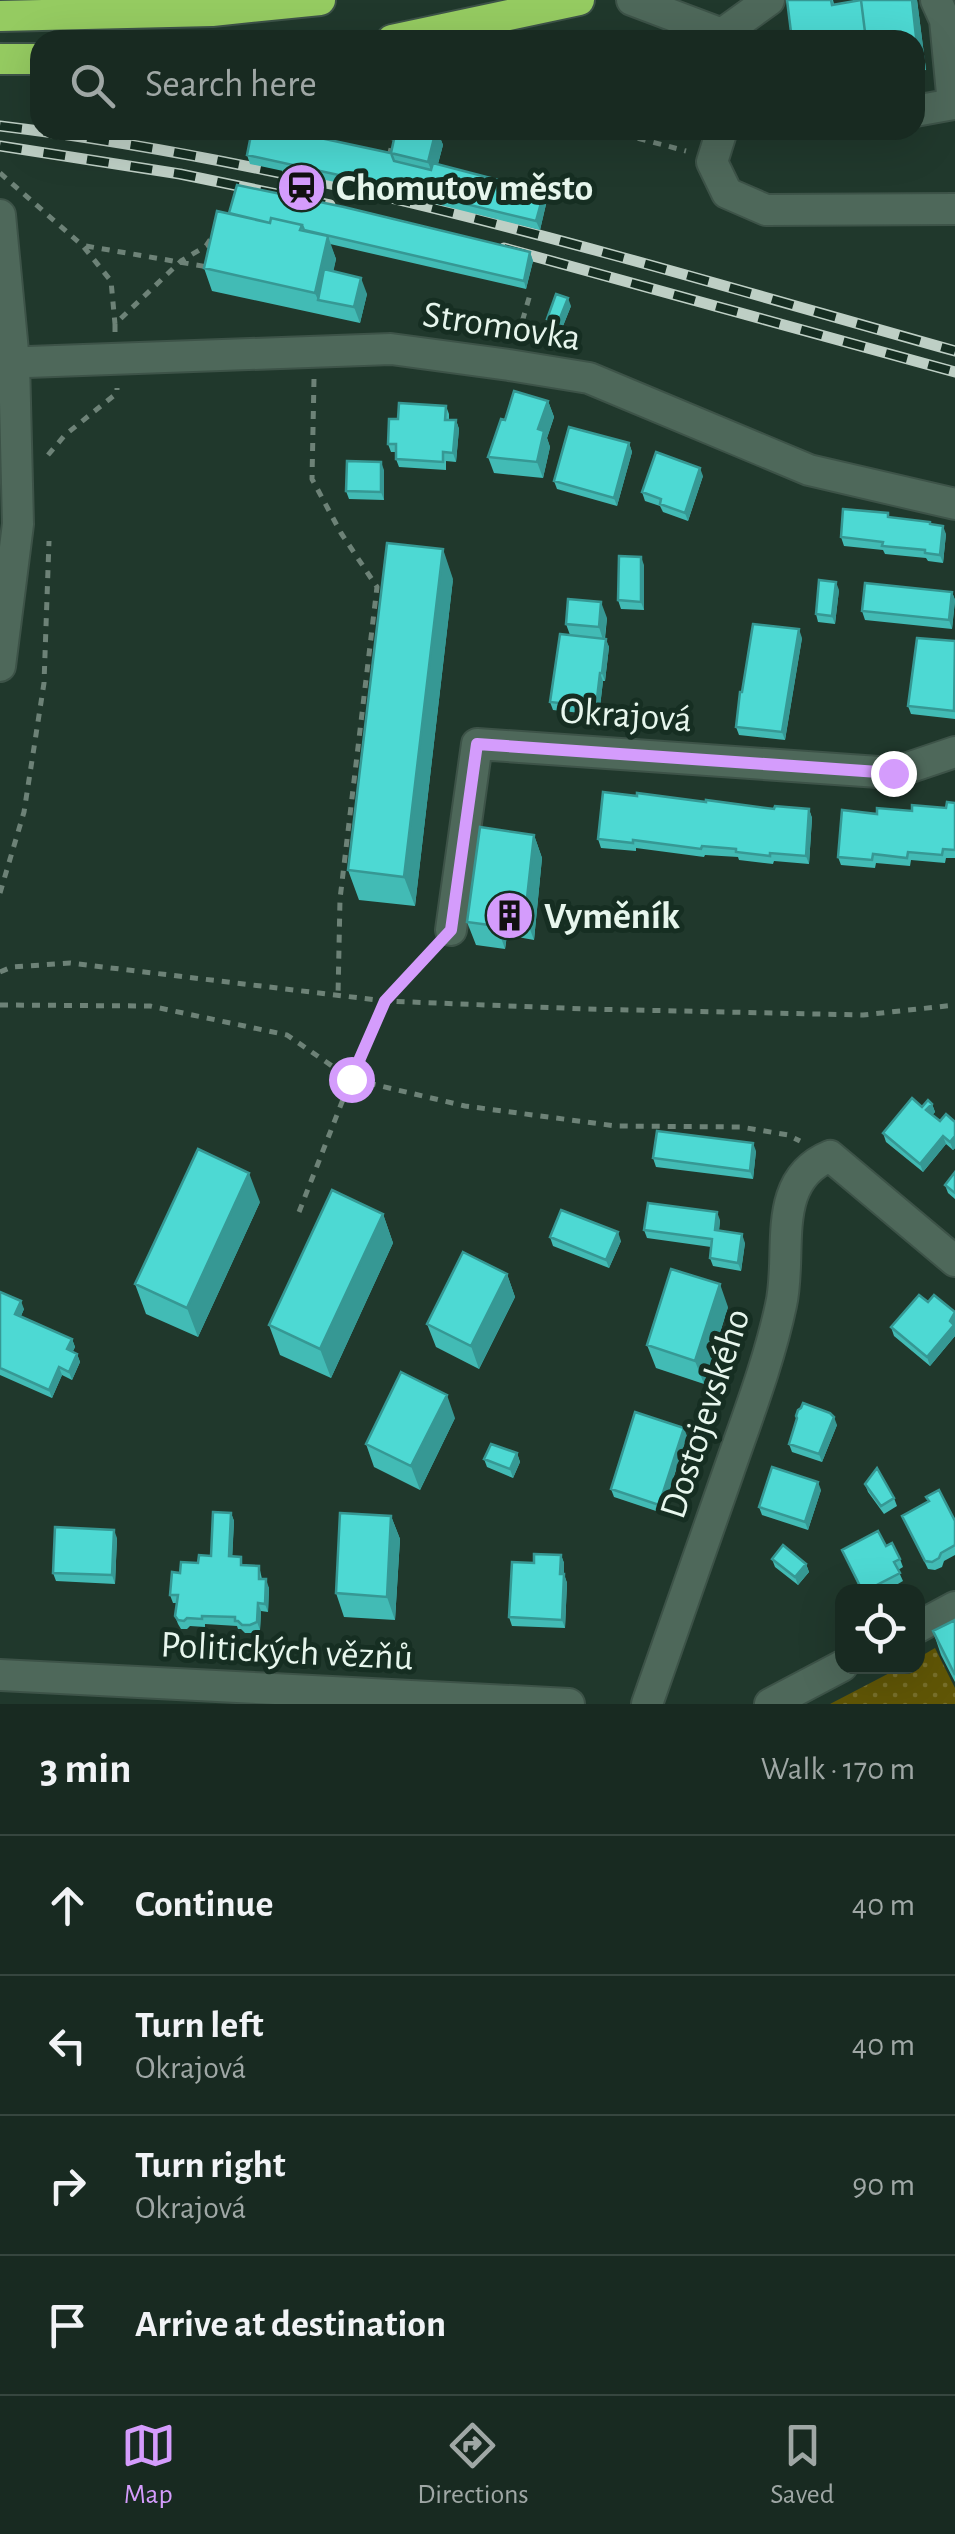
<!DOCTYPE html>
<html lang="en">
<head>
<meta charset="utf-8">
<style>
  body { margin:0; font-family:"Alegreya Sans",sans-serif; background:#25362e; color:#f1f3f6 }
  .controls { position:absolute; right:30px; bottom:30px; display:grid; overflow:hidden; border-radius:20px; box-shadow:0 10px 40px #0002 }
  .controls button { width:90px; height:90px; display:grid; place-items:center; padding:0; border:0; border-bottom:2px solid #36463f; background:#182a21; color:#f1f3f6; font:50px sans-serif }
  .stop { position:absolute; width:30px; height:30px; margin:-22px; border:8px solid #d49cfc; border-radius:50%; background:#fff }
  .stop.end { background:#d49cfc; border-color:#fff; box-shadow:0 2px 10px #0008 }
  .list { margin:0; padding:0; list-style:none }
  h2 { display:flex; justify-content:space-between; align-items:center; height:130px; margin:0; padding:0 40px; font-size:42px }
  h2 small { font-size:32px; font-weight:400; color:#9fa7a5 }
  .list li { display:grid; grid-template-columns:65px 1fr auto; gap:30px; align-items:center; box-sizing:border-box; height:140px; padding:0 40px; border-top:2px solid #36463f }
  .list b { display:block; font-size:38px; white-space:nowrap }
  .list p { margin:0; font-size:32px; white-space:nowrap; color:#9fa7a5 }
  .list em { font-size:32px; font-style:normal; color:#9fa7a5 }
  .icon { flex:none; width:55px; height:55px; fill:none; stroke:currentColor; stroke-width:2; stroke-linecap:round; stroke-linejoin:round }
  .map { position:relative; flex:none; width:955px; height:1704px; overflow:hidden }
  .search { position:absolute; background:#182a21; box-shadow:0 10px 40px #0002; left:30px; right:30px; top:30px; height:110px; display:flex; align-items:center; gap:25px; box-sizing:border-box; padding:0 35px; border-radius:30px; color:#9fa7a5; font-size:38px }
  .sheet { height:690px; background:#182a21 }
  nav { display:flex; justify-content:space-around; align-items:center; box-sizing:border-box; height:140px; border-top:2px solid #36463f; background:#182a21; font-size:28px; color:#9fa7a5 }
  nav a { display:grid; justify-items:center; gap:5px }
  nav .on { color:#d49cfc }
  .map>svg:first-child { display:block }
  .grass { fill:url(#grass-dots) }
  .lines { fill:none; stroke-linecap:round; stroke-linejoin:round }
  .minor-casing { stroke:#3d5348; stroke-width:34 }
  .highway-casing { stroke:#3d5348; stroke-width:34 }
  .path { stroke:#6d8277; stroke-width:5; stroke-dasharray:8 8; stroke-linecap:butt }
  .minor { stroke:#4e685a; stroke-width:30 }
  .highway { stroke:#95cb61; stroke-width:30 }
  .rail-casing { stroke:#becfc5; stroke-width:11 }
  .rail { stroke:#162e22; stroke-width:8; stroke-dasharray:22; stroke-linecap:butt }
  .wall { fill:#42bbb5 }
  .shaded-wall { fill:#369894 }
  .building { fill:#4dd9d3; stroke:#369894; stroke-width:2.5 }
  .route { stroke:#d49cfc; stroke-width:12 }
  .labels { text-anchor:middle; stroke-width:10; stroke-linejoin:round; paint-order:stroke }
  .poi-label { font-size:38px; font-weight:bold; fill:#e7f6ed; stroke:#162e22; text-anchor:start }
  .street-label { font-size:38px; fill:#e7f6ed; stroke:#162e22 }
</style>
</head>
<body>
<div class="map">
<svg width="955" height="1704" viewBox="0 0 955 1704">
  <defs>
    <pattern id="grass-dots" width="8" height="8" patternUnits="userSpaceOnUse" patternTransform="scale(2.5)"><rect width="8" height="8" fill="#605606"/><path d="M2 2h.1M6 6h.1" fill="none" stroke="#776f2b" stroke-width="1.8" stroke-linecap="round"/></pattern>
  </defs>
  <rect width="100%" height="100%" fill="#20382c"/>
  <!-- grass -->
  <path class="grass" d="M935,1648l20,40v16h-125l71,-37 17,-1v-8z"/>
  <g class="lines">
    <defs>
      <path id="minor" d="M632,0l90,34 4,6
        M936,0l9,20 8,84
        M722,34l47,-34
        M915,111l38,-7 2,-2
        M722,130l-10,32 15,31 39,17 189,-1
        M0,215l14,147 4,162 -18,142
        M0,363l391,-14 118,16 80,13 220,92 146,34
        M451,930l26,-186 416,29 62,-21
        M918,1627l37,-20
        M0,1675l569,29
        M647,1704c27,-77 54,-154 81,-231 19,-55 41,-111 53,-168 12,-52 -12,-124 49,-149l125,105
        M770,1704l72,-38"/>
      <path id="highway" d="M0,16l212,-5 108,-11
        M392,40l187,-40
        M0,59h40"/>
    </defs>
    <!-- minor casing -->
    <use href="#minor" class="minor-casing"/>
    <!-- highway casing -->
    <use href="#highway" class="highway-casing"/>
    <!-- path -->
    <path class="path" d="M607,130l79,21
      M389,156l7,-26
      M0,173l83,73 28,35 4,43
      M86,246l122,21
      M115,332v-8l66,-63 25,-15 6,-9
      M518,336l13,-45
      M314,379l-2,100 29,54 36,54 -37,312 -2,97
      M48,455l17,-20 52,-42v-5
      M0,893l24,-81 20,-129 5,-142
      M0,972l12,-5 58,-4 315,38 202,8 276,6 92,-10
      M0,1005l150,1 137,29 64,44 34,-78 47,-51
      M299,1212l52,-133 114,27 151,20 125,1 47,8 12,6"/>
    <!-- minor -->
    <use href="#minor" class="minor"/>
    <!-- highway -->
    <use href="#highway" class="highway"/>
    <defs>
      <path id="rail" d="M0,126c325,39 640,137 955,225
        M0,146l180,28 150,31
        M504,248l451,124"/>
    </defs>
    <!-- rail casing -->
    <use href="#rail" class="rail-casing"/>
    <!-- rail -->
    <use href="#rail" class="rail"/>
  </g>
  <!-- wall -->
  <path class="wall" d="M787,0h46l1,4 25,-4h58l9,70 -10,1 2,23h-3v-54z
    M437,130l6,15 -5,19 106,28 3,8 -7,30 -116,-29 -174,-37 -3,-9 144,-2z
    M229,214l301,38 3,9 -7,28 -196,-45 6,15 -3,12 34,23 -7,29 -148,-32 -8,-23z
    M571,306l-10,25 -11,-4 -3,-8z
    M548,401l6,16 -7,21 3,9 -7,31 -49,-5 -6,-16 17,-37z
    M446,406l3,8v6h7l3,9 -3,33 -10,-1v9l-47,-3 -3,-8v-7h-5l-3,-8 10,-25z
    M629,443l3,9 -15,54 -60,-17 -3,-8z
    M384,470v30l-35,-1 -3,-8z
    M703,476l-15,45 -25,-9 -3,-6 -15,-5 -3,-9z
    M889,517l41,5 1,2 15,10 -3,29 -15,-2 -2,-3 -41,-4 -2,-4 -39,-4 -3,-9z
    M644,565v45l-23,-1 -3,-9z
    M453,579l-38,327 -56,-6 -11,-30z
    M839,590l-4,34 -17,-2 -2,-8z
    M952,592l3,8 -3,29 -87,-9 -3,-9z
    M607,618l-2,21 4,8 -4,34h-2l-4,34 -46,-5 -3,-8 20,-67 -4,-11z
    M802,638l-17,102 -46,-5 -3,-8 6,-35z
    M955,641v78l-44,-5 -3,-8z
    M706,802l68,7h35l3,9 -3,46 -35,-3 -1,3 -34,-4 -1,-3 -33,-2 -1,2 -68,-9v3l-35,-3 -3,-9z
    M955,803v55h-9l-1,5 -34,-3 -1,6 -34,-3 -1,5 -34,-3 -3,-8 39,-43 69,-6z
    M534,835l8,23 -8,82 -27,-5 -2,14 -29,-4 -9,-23z
    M932,1104l3,8 -3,3 8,6 15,1v26l-2,2 -7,-6 -23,28 -37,-30 -3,-9 39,-26z
    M756,1151l-3,28 -97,-12 -3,-9z
    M955,1172v27l-7,-6 -3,-8z
    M260,1202l-62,135 -52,-23 -11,-30z
    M383,1214l10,29 -62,135 -51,-23 -11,-30z
    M720,1220l-1,11 26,12 -4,28 -28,-5 -3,-8 1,-11 -64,-9 -3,-8z
    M550,1237l71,4 -12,27 -56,-22z
    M507,1274l8,23 -36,72 -43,-22 -9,-23z
    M0,1292l24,17 -3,7 51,23 3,8 -2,4 4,3 3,8 -8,18 -10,-5 -10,23 -52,-23z
    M728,1307l-24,77 -48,-16 -9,-23z
    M955,1312v24l-25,30 -36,-30 -3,-9z
    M801,1408l36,17 -15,37 -30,-10 -3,-8z
    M455,1418l-35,72 -46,-23 -8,-23z
    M687,1436l-25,77 -48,-16 -3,-8z
    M517,1453l3,9 -7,16 -26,-11 -3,-8z
    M865,1484l29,14 3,8 -13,8 -16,-22z
    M821,1490l-13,40 -46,-15 -3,-8z
    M231,1513l3,8 -2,36 12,8 15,1 3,13 7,9 -1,24 -7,-1 -1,19 -7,3h-8l-4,-4h-3l-1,-3 -32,-2v3l-15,-1 -3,3h-6l-3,-5 -3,-8 2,-13h-4l-3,-8 10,-22 31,-17z
    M391,1516l9,23 -5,81 -51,-3 -8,-24z
    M902,1516l53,5v34l-11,6 -2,6 -7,3 -7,-1z
    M117,1538l-2,46 -59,-3 -3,-8z
    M842,1550l58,9 3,8 -5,3 5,11 -19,11h-22z
    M561,1555l3,8v11l3,9 -2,45 -53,-2 -3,-9 25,-54z
    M772,1559l34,5 3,8 -11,13 -23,-18z
    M955,1620v62l-14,-27 -8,-24z"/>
  <!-- shaded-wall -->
  <path class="shaded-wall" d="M912,0h5l9,70 -9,-24z
    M437,130l6,15 -9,33 -6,-16z
    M544,192l3,8 -7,30 -4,-9z
    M328,236l8,23 -9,43 -9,-2 -3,-7z
    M530,252l3,9 -7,28 -2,-8z
    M361,278l6,16 -7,29 -6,-16z
    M568,298l3,8 -10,25 -3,-8z
    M548,401l6,16 -7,21 3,9 -7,31 -6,-16 1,-33z
    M456,420l3,9 -3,33 -3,-9z
    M629,443l3,9 -15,54 -3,-8z
    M381,462l3,8v30l-3,-8z
    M700,468l3,8 -15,45 -3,-8z
    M943,526l3,8 -3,29 -3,-8z
    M443,549l10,30 -38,327 -11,-29z
    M641,557l3,8v45l-3,-8z
    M836,582l3,8 -4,34 -3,-8z
    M952,592l3,8 -3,29 -3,-9z
    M601,602l6,16 -3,25 -5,-16z
    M799,629l3,9 -17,102 -3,-8z
    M606,639l3,8 -4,34 -3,-8z
    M600,673l3,8 -4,34 -3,-8z
    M809,809l3,9 -3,46 -3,-8z
    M534,835l8,23 -8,82 -9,-24z
    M499,912l8,23 -2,14 -8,-23z
    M932,1104l3,8 -6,7 -3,-9z
    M943,1136l3,8 -23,28 -3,-8z
    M955,1136v12l-2,2 -3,-8z
    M753,1143l3,8 -3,28 -3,-8z
    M249,1173l11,29 -62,135 -11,-29z
    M717,1212l3,8 -2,19 -3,-9z
    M383,1214l10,29 -62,135 -11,-29z
    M618,1232l3,9 -12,27 -3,-8z
    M742,1234l3,9 -4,28 -3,-8z
    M507,1274l8,23 -36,72 -8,-23z
    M720,1284l8,23 -24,77 -9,-23z
    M21,1301l3,8 -6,13 -3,-8z
    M955,1314v22l-25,30 -3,-9z
    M72,1339l3,8 -5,10 -3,-8z
    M77,1354l3,8 -8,18 -3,-8z
    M59,1367l3,8 -10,23 -3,-8z
    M447,1395l8,23 -35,72 -9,-24z
    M834,1417l3,8 -15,37 -3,-8z
    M684,1428l3,8 -25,77 -3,-8z
    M517,1453l3,9 -7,16 -3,-9z
    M818,1482l3,8 -13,40 -3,-8z
    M231,1513l3,8 -2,44 -3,-9z
    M391,1516l9,23 -5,81 -8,-23z
    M114,1530l3,8 -2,46 -3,-9z
    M561,1555l3,8v14v-3l3,9 -2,45 -3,-8z
    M806,1564l3,8 -11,13 -3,-8z
    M266,1579l3,9 -1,24 -3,-8z
    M258,1603l3,8 -1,19 -3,-8z"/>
  <!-- building -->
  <path class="building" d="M787,0h44l1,5 29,-5 5,40h-74z
    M861,0h51l5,46 -2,1v-7h-49z
    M252,130h31l112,24 -4,-1 3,8 37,9 2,-7 111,29 -8,29 -115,-28 -174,-38z
    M396,130h40l-8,32 -37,-9z
    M237,185l107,22 186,45 -6,29 -220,-51 -2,-5 -31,-7 -1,5 -41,-10z
    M217,211l53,12 1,-5 31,7 -2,5 28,6 -13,57 -111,-25z
    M324,269l37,9 -7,29 -36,-7z
    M556,294l12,4 -10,25 -11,-4z
    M514,391l34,10 -10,28 6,2 -7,31 -49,-5 13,-38 4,1z
    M399,403l47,3 -1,14h11l-3,33 -10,-1v10l-47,-3v-15h-8l1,-25h9z
    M569,427l60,16 -15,55 -60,-17z
    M656,452l44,16 -15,45 -25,-9 1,-5 -19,-7z
    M347,461l34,1v30l-35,-1z
    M843,509l45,4v4l42,5v2l13,2 -3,29 -15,-2v-3l-43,-4 1,-4 -42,-5z
    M387,543l56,6 -39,328 -56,-7z
    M619,556l22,1v45l-23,-2z
    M819,580l17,2 -4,34 -16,-2z
    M865,583l87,9 -3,28 -87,-9z
    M568,599l33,3 -2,25 -33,-3z
    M753,624l46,5 -17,103 -46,-5 4,-35h2z
    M560,634l46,5 -4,34h-2l-4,34 -46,-5z
    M917,638l38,3 -1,70 -46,-5z
    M603,792l34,4v-3l69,9v-2l68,9 1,-3 34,3 -3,47 -36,-3v3l-34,-4v-3l-34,-3 -1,3 -68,-9v3l-35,-4z
    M947,802l8,1v47l-12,-1 -1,6 -34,-3 -1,6 -34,-4 -1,6 -34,-3 4,-47 35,4v-6l35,3v-6l34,3z
    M480,827l54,8 -9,81 -26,-4 -2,14 -30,-4z
    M912,1098l10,9 6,-7 4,4 -6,6 14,11 6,-7 9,8v14l-5,6 -7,-6 -23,28 -37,-31z
    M657,1131l96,12 -3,28 -97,-13z
    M198,1149l51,24 -62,135 -52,-24z
    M955,1172v21l-10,-8z
    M332,1190l51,24 -63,135 -51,-24z
    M648,1203l69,9 -2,18 27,4 -4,29 -28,-5 2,-19 -68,-9z
    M561,1210l57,22 -12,28 -56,-23z
    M463,1252l44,22 -36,72 -44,-22z
    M671,1269l49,15 -25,77 -48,-16z
    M0,1292l21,9 -6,13 57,25 -5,10 10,5 -8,18 -10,-5 -10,23 -49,-22z
    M919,1295l9,7 6,-7 21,17 -5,9 4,4 -27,32 -36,-30z
    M401,1372l46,23 -36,71 -45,-22z
    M803,1403l27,10 4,4 -15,37 -30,-10 8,-26 -1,-2 2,-6 3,-2z
    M635,1412l49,16 -25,77 -48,-16z
    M491,1444l26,9 -7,16 -26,-10z
    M772,1467l46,15 -13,40 -46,-15z
    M877,1468l17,30 -13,8 -16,-22z
    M939,1490l16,31v24l-14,8 -2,5 -7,4 -7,-1 -23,-45 27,-15 -3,-4z
    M213,1512l18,1 -2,43 12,1v8l18,1v13h7l-1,25 -7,-1 -1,19 -7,3h-8l-4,-4h-3v-4l-33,-1v3l-15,-1 -3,3 -6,-1 -3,-4 3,-21h-8l2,-23 8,1 1,-11 17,1 1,-8 12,1z
    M340,1513l51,3 -4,81 -51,-4z
    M55,1527l59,3 -2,45 -59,-2z
    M878,1531l8,15 6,-3 8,16 -6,3 6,11 -37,19 -21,-42z
    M783,1545l23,19 -11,13 -23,-18z
    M534,1554l27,1 -1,19h4l-2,46 -53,-3 3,-55 22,1z
    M955,1620v55l-22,-44z"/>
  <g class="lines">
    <!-- route -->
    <path class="route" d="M351,1079l34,-78 66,-71 26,-186 416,29"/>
  </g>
  <!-- icons -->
  <defs>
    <symbol id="station-disc" viewBox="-11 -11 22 22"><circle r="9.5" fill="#d49cfc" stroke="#162e22"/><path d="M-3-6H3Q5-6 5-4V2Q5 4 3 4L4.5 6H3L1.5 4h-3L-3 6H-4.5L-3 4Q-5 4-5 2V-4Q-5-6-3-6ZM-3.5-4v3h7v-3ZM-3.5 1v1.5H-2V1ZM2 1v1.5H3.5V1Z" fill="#111"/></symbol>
    <symbol id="building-disc" viewBox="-11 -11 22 22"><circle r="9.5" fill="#d49cfc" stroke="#162e22"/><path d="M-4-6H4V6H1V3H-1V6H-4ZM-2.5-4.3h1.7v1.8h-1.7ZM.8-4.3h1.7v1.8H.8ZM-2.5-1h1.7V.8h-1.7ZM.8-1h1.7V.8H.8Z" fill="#111"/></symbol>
  </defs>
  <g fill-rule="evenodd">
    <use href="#station-disc" x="274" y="160" width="55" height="55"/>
    <use href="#building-disc" x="482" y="888" width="55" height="55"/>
  </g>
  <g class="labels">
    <!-- poi labels -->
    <g class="poi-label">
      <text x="336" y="200">Chomutov město</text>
      <text x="544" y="928">Vyměník</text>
    </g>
    <!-- street labels -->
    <g class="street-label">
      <text transform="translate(502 325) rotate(9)" y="13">Stromovka</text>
      <text transform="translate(626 714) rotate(4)" y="13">Okrajová</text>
      <text transform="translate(704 1413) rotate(-72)" y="13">Dostojevského</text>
      <text transform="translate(287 1650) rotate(3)" y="13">Politických vězňů</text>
    </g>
  </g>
</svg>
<div class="controls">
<button><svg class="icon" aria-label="locate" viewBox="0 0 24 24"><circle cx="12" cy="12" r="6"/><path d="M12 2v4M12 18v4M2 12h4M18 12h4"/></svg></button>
</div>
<div class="stop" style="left:351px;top:1079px"></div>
<div class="stop end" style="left:893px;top:773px"></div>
<div class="search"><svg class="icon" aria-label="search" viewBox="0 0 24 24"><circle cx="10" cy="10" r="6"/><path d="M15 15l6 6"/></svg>Search here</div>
</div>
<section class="sheet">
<h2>3 min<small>Walk · 170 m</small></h2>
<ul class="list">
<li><svg class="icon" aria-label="ahead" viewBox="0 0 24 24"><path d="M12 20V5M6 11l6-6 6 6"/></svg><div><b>Continue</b></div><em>40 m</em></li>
<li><svg class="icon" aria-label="left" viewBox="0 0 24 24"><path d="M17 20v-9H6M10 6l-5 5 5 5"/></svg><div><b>Turn left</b><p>Okrajová</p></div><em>40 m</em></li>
<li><svg class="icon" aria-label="right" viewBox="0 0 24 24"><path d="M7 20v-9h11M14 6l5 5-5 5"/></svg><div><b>Turn right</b><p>Okrajová</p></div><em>90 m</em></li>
<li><svg class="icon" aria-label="arrive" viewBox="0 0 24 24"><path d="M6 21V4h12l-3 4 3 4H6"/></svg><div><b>Arrive at destination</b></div></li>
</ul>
</section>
<nav>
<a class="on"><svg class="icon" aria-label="map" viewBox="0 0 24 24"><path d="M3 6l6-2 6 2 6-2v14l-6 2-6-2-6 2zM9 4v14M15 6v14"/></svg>Map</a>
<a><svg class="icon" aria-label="directions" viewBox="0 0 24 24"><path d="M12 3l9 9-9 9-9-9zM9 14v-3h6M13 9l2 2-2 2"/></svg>Directions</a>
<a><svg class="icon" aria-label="saved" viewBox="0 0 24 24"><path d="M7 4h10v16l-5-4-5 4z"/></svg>Saved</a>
</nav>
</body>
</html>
